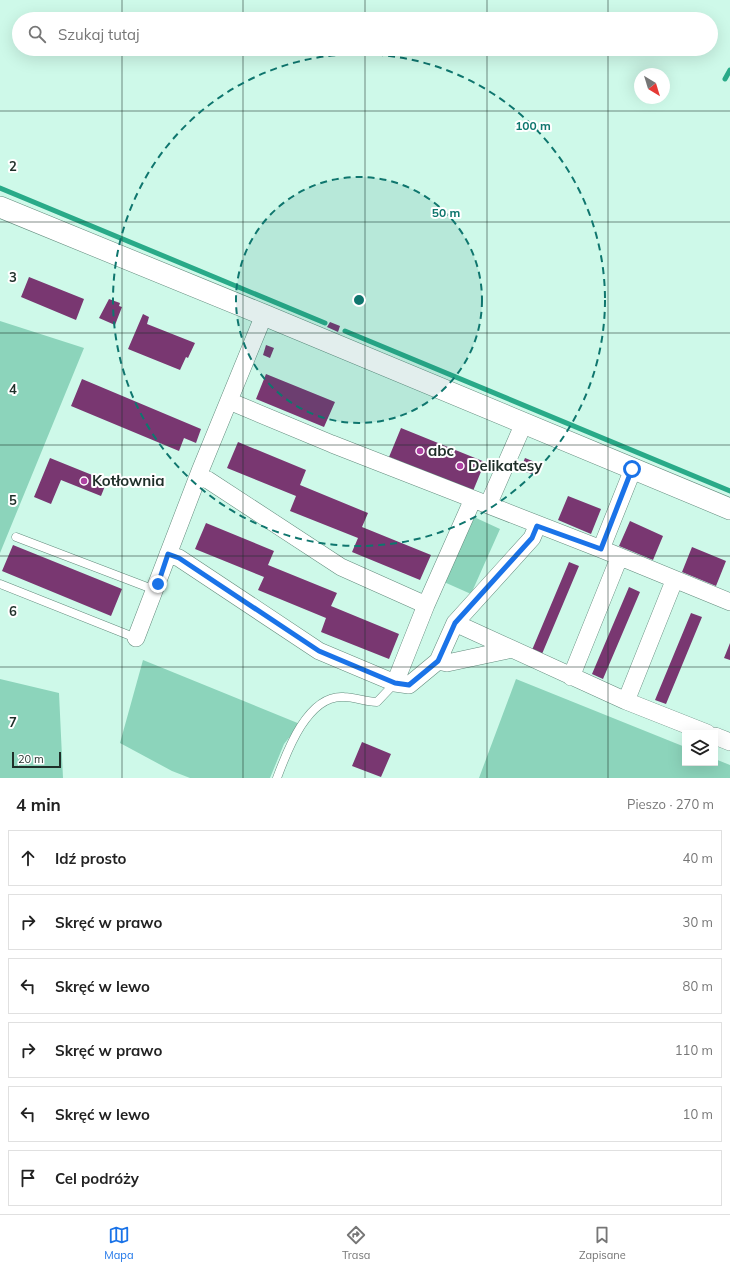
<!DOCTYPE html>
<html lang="pl">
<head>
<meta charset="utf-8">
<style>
  body { margin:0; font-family:Mulish,sans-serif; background:#f2f2f2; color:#222 }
  .controls { position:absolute; right:12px; bottom:12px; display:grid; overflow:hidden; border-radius:0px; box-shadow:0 4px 16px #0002 }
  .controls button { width:36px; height:36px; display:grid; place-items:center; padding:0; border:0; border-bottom:1px solid #e0e0e0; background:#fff; color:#222; font:20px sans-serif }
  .compass { position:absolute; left:634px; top:68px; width:36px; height:36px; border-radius:50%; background:#fff; box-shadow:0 4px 16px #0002; rotate:142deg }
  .scale { position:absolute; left:12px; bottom:10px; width:49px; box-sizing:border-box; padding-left:4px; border:2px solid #1f2f29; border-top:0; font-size:11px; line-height:14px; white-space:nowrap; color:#1f2f29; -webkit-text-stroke:3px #fff; paint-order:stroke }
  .stop { position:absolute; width:12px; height:12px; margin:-9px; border:3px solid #1a73e8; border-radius:50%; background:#fff }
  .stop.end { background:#1a73e8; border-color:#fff; box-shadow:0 1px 4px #0008 }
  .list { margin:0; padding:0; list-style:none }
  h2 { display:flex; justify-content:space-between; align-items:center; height:52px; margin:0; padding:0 16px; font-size:17px }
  h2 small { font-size:13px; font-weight:400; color:#767676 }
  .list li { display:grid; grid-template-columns:26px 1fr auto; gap:12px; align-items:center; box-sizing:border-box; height:56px; margin:0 8px 8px; padding:0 8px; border:1px solid #e0e0e0; border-radius:0px }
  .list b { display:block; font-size:15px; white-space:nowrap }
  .list em { font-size:13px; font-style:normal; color:#767676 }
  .icon { flex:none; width:22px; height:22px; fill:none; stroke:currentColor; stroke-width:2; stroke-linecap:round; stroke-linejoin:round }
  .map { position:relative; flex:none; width:730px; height:778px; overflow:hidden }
  .search { position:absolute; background:#fff; box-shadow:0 4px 16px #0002; left:12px; right:12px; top:12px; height:44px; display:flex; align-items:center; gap:10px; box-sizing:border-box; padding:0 14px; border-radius:22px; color:#767676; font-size:15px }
  .sheet { height:436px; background:#fff }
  nav { display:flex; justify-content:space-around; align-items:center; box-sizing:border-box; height:56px; border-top:1px solid #e0e0e0; background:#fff; font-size:11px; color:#767676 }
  nav a { display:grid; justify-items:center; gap:2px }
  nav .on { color:#1a73e8 }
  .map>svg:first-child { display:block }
  .green { fill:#8cd4bb }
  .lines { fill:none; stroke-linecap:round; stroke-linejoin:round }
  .stream { stroke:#29aa88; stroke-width:5 }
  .building { fill:#793771 }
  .service-casing { stroke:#638b7d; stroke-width:9 }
  .minor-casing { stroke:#638b7d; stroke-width:18 }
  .tertiary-casing { stroke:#638b7d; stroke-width:22 }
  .service { stroke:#fff; stroke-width:8 }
  .minor { stroke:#fff; stroke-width:17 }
  .tertiary { stroke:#fff; stroke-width:21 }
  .route { stroke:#1a73e8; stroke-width:5 }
  .grid { fill:none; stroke:#1f2f29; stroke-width:1; stroke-opacity:0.55 }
  .ring { fill:none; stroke:#0f766e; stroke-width:2; stroke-dasharray:7 5 }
  .poi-dot { fill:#ae42a2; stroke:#fff; stroke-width:1.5 }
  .labels { text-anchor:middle; stroke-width:4; stroke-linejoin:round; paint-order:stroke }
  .poi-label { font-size:15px; font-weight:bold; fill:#1f2f29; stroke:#fff; text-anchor:start }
  .grid-label { font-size:13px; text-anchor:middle; font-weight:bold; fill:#1f2f29; stroke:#fff; stroke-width:4; stroke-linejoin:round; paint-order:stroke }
  .centre { fill:#0f766e; stroke:#fff; stroke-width:2 }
  .ring-label { font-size:12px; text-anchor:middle; font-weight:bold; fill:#0f766e; stroke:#fff; stroke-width:4; stroke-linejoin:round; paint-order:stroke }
</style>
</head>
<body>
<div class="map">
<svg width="730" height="778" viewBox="0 0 730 778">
  <rect width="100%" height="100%" fill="#cef9e9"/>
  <!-- green -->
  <path class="green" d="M0,321l84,27 -84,205z
    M474,517l26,12 -29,65 -27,-12z
    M143,660l157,64 -16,20 -14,34h-80l-18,-7 -52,-28z
    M0,679l59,14 4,85h-63z
    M516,679l169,68v16h30v-4l15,6v13h-251z"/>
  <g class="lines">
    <!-- stream -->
    <path class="stream" d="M725,79l5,-9
      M0,188l325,135
      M345,331l385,160"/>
  </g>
  <!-- building -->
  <path class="building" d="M29,277l55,22 -8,21 -55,-23z
    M109,299l11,4 -1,3 3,1 -7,18 -16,-7z
    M143,314l6,3 -2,7 48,19 -7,15 -2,-1 -6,13 -52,-21z
    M330,322l10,4 -2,6 -11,-5z
    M266,345l8,3 -4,10 -7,-3z
    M266,374l69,28 -11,25 -68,-28z
    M82,379l119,50 -5,14 -12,-5 -5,13 -108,-45z
    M401,428l84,34 -12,29 -84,-34z
    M238,442l68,28 -6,15 68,28 -6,14 69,28 -11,25 -68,-28 6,-14 -68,-27 6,-15 -69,-28z
    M50,458l57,23 -6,15 -40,-16 -10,24 -17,-7z
    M525,458l15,6 -5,11 -15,-5z
    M568,496l33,13 -10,25 -33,-14z
    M630,521l33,15 -10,24 -34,-14z
    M206,523l68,28 -6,14 69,28 -6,13 68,28 -10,25 -68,-27 5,-14 -68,-28 6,-13 -69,-28z
    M13,545l109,44 -11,27 -109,-45z
    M692,547l34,14 -10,25 -34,-14z
    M569,562l10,4 -37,88 -10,-4z
    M629,587l11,5 -37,87 -11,-5z
    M691,613l11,4 -36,87 -11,-4z
    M730,643v17l-6,-2z
    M362,742l29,12 -10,23 -29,-11z"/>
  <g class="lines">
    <defs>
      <path id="service" d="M16,537l139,53
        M0,584l136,54
        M277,778c10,-27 31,-84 67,-81 11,0 21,5 33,5l18,-19"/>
      <path id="minor" d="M229,401l103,43 269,105 129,53
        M198,477l10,3 133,87 85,38 -31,78
        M488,505l36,-82
        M601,549l32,-80
        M168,554l11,4 140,93 76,32 14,2 29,-24 17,-38 77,-85 5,-12
        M426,605l47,-106
        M455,623l171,78 81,32
        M136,638l64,-167 64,-156
        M438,661l9,2 65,-14
        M571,677l48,-119
        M626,701l48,-120
        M715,736l15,6"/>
      <path id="tertiary" d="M0,207l264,108 466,194"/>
    </defs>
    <!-- service casing -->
    <use href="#service" class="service-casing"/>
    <!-- minor casing -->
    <use href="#minor" class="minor-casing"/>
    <!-- tertiary casing -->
    <use href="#tertiary" class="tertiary-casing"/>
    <!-- service -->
    <use href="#service" class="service"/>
    <!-- minor -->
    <use href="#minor" class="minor"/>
    <!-- tertiary -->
    <use href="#tertiary" class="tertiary"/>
  </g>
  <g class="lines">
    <!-- route -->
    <path class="route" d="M158,584l10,-30 11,4 140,93 76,32 14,2 29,-24 17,-38 77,-85 5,-12 64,23 31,-80"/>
  </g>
  <!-- grid -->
  <path class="grid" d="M122,0v19M243,0v19M365,0v19M487,0v19M608,0v19M122,49v729M243,49v729M365,49v729M487,49v729M608,49v729M0,111h730M0,222h730M0,333h730M0,445h730M0,556h730M0,667h730"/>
  <!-- distance rings -->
  <circle cx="359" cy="300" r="123" fill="#0f766e" fill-opacity=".12"/>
  <g class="ring">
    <circle cx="359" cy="300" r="123"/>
    <circle cx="359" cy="300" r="246"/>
  </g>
  <!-- markers -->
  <g class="poi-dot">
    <circle cx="420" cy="451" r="4"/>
    <circle cx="460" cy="466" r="4"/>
    <circle cx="84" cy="481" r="4"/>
  </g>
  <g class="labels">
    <!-- poi labels -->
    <g class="poi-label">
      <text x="428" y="456">abc</text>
      <text x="468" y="471">Delikatesy</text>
      <text x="92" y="486">Kotłownia</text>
    </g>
  </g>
  <g class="grid-label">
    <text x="13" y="171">2</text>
    <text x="13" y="282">3</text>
    <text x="13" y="394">4</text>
    <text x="13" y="505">5</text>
    <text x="13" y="616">6</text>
    <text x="13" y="727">7</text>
  </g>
  <circle cx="359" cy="300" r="6" class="centre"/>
  <g class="ring-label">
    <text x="533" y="130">100 m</text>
    <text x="446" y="217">50 m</text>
  </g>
</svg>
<div class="controls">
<button><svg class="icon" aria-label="layers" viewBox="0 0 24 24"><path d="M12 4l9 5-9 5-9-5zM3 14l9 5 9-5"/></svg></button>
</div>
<svg class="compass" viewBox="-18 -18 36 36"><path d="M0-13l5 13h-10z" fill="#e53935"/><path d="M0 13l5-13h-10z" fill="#767676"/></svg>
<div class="scale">20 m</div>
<div class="stop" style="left:632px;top:469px"></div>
<div class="stop end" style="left:158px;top:584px"></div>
<div class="search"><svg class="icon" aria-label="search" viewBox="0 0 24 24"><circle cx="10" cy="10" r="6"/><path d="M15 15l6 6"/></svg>Szukaj tutaj</div>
</div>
<section class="sheet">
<h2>4 min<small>Pieszo · 270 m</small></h2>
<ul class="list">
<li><svg class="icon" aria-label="ahead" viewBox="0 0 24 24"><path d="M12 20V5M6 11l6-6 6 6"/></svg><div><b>Idź prosto</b></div><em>40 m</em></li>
<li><svg class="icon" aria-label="right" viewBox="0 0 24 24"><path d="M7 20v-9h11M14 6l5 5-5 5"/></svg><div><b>Skręć w prawo</b></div><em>30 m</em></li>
<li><svg class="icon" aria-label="left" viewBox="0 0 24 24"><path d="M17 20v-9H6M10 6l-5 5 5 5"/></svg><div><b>Skręć w lewo</b></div><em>80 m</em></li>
<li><svg class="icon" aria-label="right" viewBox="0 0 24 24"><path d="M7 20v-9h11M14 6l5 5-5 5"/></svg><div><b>Skręć w prawo</b></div><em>110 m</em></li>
<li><svg class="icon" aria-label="left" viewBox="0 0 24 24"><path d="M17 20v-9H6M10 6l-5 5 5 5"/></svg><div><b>Skręć w lewo</b></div><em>10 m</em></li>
<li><svg class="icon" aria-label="arrive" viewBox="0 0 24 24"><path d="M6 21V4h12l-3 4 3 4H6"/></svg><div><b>Cel podróży</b></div></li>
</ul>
</section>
<nav>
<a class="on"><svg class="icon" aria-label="map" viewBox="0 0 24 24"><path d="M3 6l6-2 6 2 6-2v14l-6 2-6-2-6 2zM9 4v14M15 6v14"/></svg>Mapa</a>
<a><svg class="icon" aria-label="directions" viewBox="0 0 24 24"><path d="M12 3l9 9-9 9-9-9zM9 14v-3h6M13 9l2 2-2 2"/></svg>Trasa</a>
<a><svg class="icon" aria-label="saved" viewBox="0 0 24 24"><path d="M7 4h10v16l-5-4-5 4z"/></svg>Zapisane</a>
</nav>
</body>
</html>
